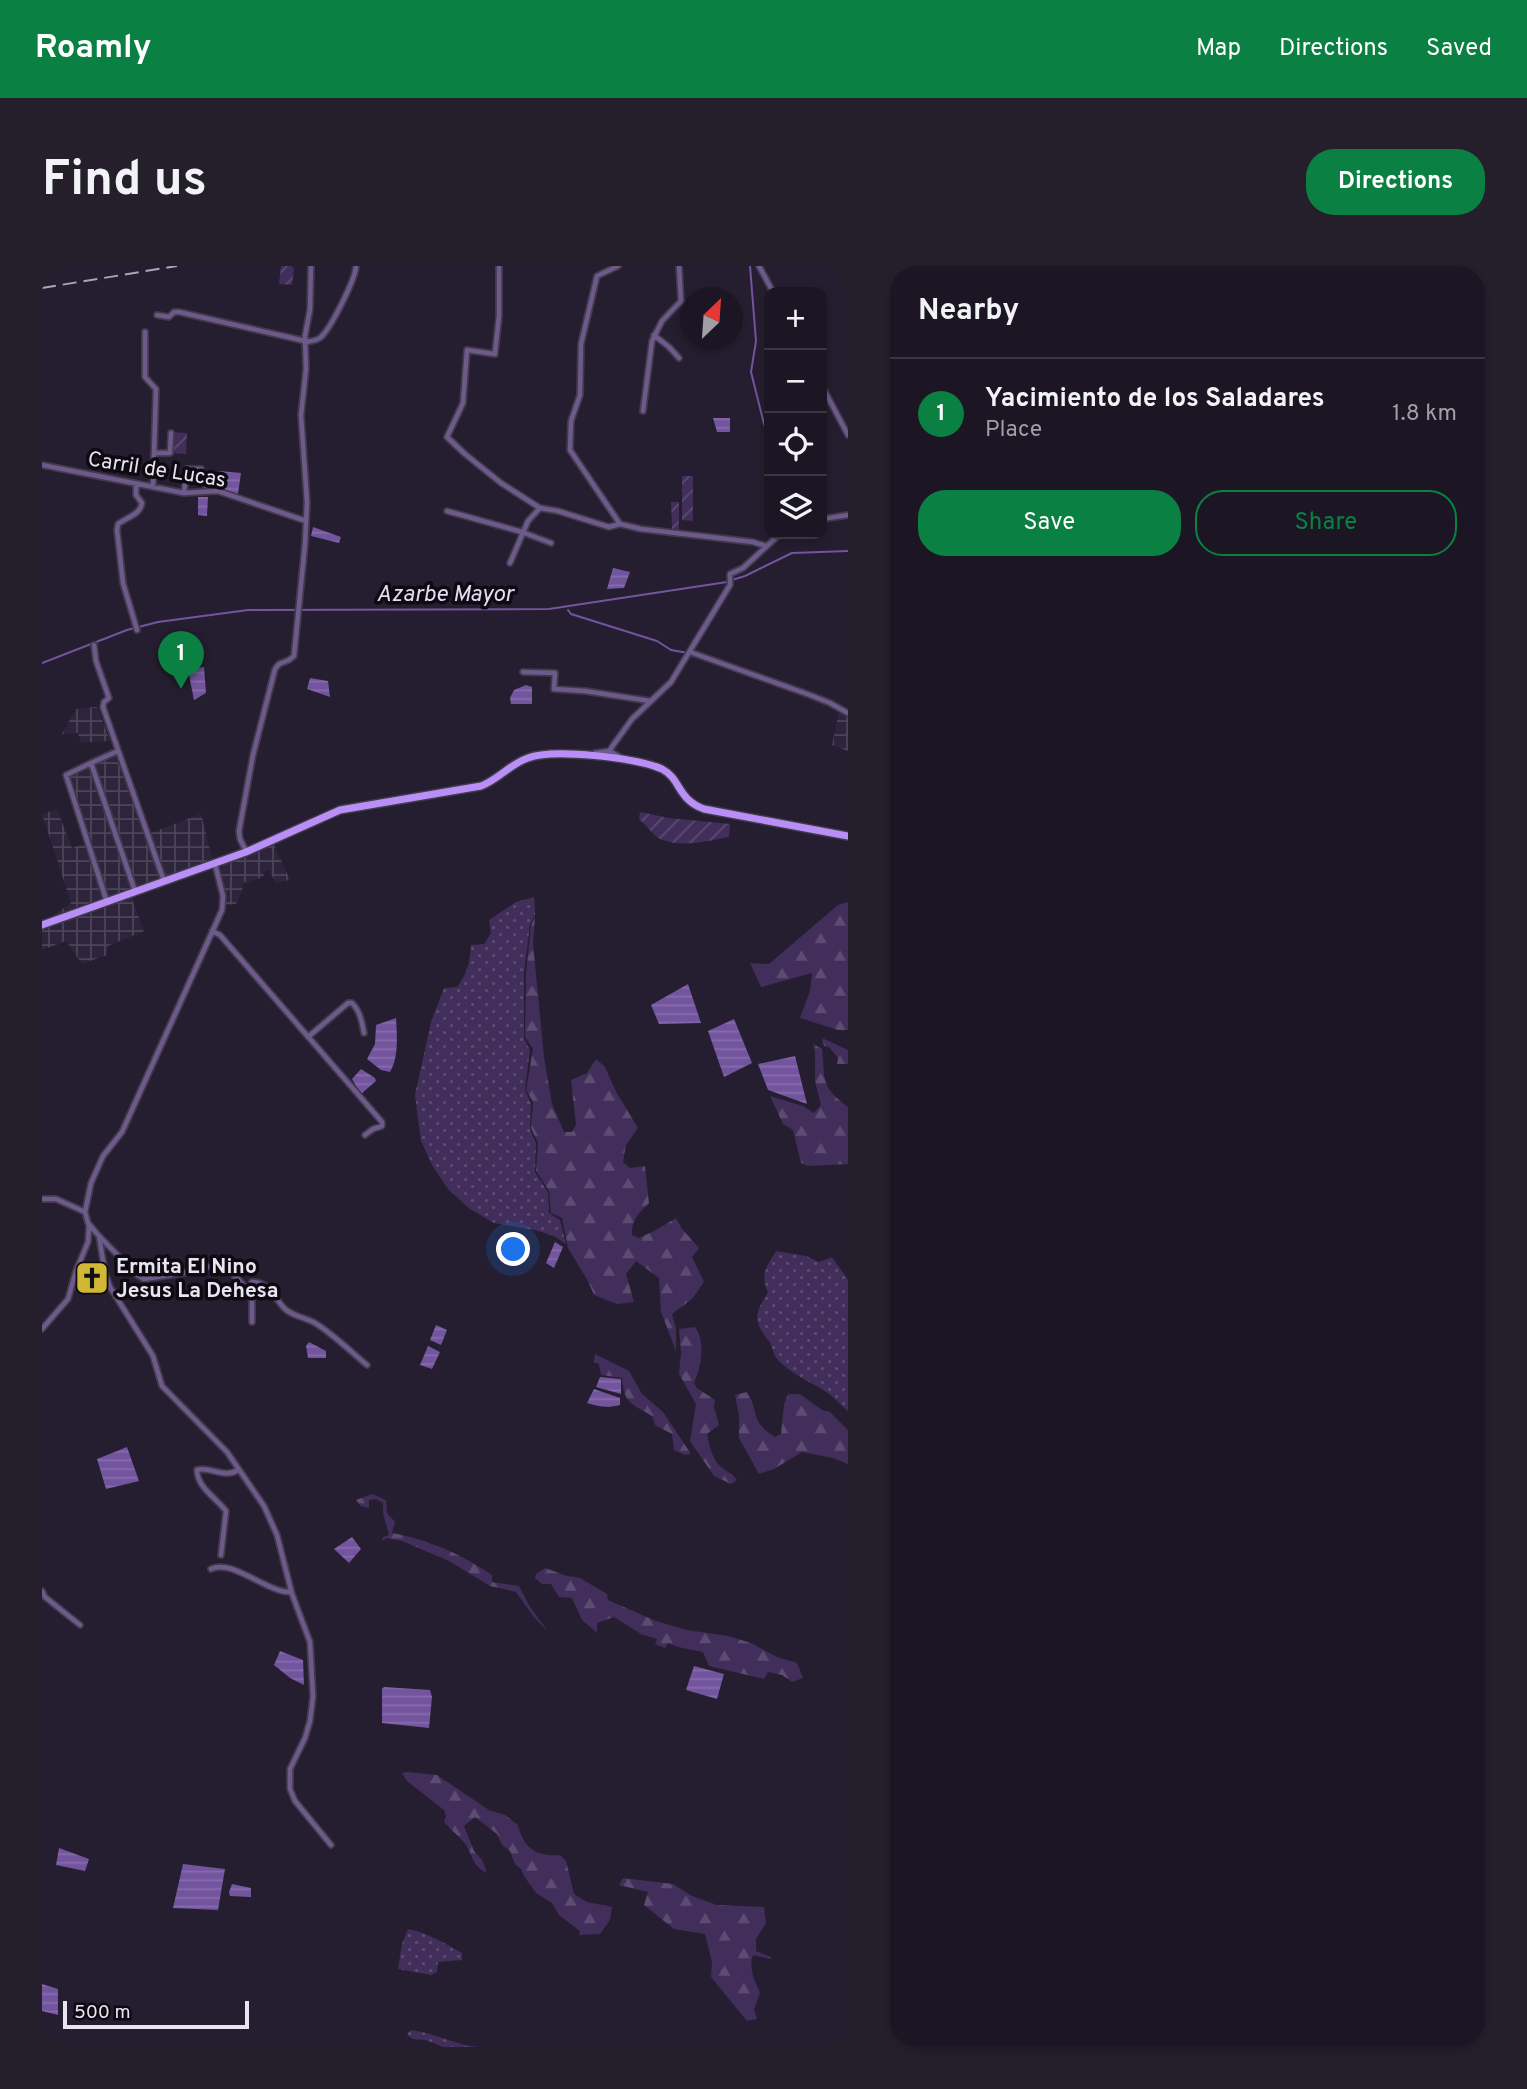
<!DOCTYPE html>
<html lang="en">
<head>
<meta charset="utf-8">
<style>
  body { margin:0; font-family:Overpass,sans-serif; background:#251f2c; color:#f1f3f6 }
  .controls { position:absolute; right:21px; top:21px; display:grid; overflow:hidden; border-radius:14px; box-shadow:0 4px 10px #0003 }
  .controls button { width:63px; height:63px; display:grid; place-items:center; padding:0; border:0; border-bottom:2px solid #3a3541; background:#1c1624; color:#f1f3f6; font:35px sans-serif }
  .compass { position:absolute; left:638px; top:21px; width:63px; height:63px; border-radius:50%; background:#1c1624; box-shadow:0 4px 10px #0003; rotate:25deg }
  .scale { position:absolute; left:21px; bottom:18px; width:186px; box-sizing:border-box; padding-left:7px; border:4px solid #e8e4f0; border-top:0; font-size:19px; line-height:24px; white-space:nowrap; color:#e8e4f0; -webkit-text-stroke:5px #0d0a12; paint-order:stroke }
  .you { position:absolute; left:472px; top:984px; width:24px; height:24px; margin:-18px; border:5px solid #fff; border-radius:50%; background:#1a73e8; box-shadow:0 0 0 10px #1a73e833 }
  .badge { display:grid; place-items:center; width:46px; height:46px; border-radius:50%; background:#0b8043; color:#fff; font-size:23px; font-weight:700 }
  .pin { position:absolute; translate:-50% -58px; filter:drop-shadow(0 2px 4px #0008) }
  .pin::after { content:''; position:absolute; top:37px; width:24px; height:21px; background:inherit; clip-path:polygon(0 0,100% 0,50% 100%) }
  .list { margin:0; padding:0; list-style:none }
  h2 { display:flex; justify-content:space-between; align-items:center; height:91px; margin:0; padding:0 28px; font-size:30px }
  h2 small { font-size:23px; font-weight:400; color:#a09fa6 }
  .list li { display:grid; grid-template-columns:46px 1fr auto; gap:21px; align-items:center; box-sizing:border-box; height:112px; padding:0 28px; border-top:2px solid #3a3541 }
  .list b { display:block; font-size:26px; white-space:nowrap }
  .list p { margin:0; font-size:23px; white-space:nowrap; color:#a09fa6 }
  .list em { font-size:23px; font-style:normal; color:#a09fa6 }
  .actions { display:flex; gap:14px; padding:21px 28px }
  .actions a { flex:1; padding:16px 0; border:2px solid #0b8043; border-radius:28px; text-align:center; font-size:24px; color:#0b8043 }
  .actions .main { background:#0b8043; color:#fff }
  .icon { flex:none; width:38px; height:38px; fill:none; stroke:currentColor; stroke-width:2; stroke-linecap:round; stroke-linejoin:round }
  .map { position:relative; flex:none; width:806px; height:1781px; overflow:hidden; border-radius:28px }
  header { display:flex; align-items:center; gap:42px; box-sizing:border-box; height:98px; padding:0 35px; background:#0b8043; color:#fff }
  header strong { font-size:33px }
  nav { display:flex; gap:38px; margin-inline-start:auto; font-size:24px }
  .intro { display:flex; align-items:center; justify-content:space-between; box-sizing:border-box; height:168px; padding:0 42px }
  h1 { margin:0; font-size:49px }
  .button { padding:18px 32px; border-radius:28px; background:#0b8043; color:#fff; font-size:24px; font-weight:700 }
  main { display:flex; gap:42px; padding:0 42px }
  aside { flex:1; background:#1c1624; border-radius:28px; box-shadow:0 4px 10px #0003 }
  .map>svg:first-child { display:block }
  .industrial { fill:url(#industrial-grid) }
  .grass { fill:url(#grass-dots) }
  .forest { fill:url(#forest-firs) }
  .garden { fill:url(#garden-furrows) }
  .water { fill:url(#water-rules) }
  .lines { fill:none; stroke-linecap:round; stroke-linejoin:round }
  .stream { stroke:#73549e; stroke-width:2 }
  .minor-casing { stroke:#403a4b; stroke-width:8 }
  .major-casing { stroke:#403a4b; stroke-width:10 }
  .minor { stroke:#6d5a8b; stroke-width:4.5 }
  .major { stroke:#b98ff7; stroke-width:7 }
  .rail { stroke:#aba6b4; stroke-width:2; stroke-dasharray:14 7; stroke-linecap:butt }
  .labels { text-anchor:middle; stroke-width:7; stroke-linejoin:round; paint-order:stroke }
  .street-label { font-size:21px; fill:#e8e4f0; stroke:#0d0a12 }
  .poi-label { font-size:21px; font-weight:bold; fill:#e8e4f0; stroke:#0d0a12; text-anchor:start }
  .water-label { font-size:23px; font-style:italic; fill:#e4ddf2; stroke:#0d0a12 }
</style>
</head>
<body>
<header>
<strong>Roamly</strong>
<nav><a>Map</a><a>Directions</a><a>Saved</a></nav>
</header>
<div class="intro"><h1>Find us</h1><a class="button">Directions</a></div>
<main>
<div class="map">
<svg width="806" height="1781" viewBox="0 0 806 1781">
  <defs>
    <pattern id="industrial-grid" width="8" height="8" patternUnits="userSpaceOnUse" patternTransform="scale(1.75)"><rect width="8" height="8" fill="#2e253d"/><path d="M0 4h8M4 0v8" fill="none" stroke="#4c4459"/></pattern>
    <pattern id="grass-dots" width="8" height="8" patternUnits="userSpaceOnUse" patternTransform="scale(1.75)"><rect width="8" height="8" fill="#412e5a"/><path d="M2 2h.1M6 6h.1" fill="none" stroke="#5c4c72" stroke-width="1.8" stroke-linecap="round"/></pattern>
    <pattern id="forest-firs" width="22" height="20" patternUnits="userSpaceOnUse" patternTransform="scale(1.75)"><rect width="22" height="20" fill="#412e5a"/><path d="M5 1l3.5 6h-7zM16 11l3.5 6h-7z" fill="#5c4c72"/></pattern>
    <pattern id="garden-furrows" width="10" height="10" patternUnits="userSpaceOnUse" patternTransform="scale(1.75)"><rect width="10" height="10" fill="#412e5a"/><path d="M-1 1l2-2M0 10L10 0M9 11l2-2" fill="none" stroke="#5c4c72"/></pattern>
    <pattern id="water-rules" width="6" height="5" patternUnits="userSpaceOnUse" patternTransform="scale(1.75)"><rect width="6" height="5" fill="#73549e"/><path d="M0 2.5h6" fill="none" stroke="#876cac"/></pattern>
  </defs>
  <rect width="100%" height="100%" fill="#251e30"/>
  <!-- industrial -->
  <path class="industrial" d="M55,441l13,34 -29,2 -3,-10 -16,1 14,-25z
    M797,445l9,5v35l-16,-6z
    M70,483l38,84 51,-19 12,48 -84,29 15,40 -36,15 -1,9 -25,9 -16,-23 -24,9v-26l29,-21 -29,-89 15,-5 15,39 12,-4 -20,-71z
    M232,579l16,35 -14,3 -7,-13 -6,2 1,5 -21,6 -1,8 -6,13 -10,1 -6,-34 3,-6z"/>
  <!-- grass -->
  <path class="grass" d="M492,631l1,17 -5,11 -6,48v65l6,12 -5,40 6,13 -1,26 6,14 -1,29 13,20 1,21 11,7 6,24 -12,-8 -19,-6 -41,-7 -24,-14 -22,-20 -16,-24 -11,-24 -6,-46 16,-73 13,-34 13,-1c10,-13 13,-25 14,-42l13,-1 7,-11 -2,-13 27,-18z
    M734,985l30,5 13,6 13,-5 16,23v131c-7,-5 -13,-13 -20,-18 -17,-11 -37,-19 -50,-33 -6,-6 -5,-14 -9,-19 -16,-20 -15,-28 -1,-48 -8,-20 -2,-25 8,-42z
    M366,1663c20,4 36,14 54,24v7l-24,2 -1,10 -6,3 -33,-6 4,-25z
    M368,1764c26,3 45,15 68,17h-35l-17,-7 -13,-1 -6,-4z"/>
  <!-- forest -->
  <path class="forest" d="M806,636v128h-10l-38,-12 10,-27 2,-18 -51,14 -11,-24 19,1 69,-59z
    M493,650l-2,27 11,114 8,47 12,28h8l4,-7 -5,-45 16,-7 9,-14 9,8 11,25 22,36 -12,17 -3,17 7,6 15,-2 4,37c-10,10 -18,17 -17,32l7,3 17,-8 20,-12 6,11 17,19 -7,9 12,25 -12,17 -20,15 4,15v22l-15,-39 -2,-34 -23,-17 -10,13 8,28 -17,2 -23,-9 -6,-14 -20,-33 -6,-30 -11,-5 -2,-22 -13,-20 2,-28 -7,-15 2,-26 -7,-12 7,-41 -8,-12 1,-64 5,-47z
    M780,772l26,12v14h-11l1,-6 -9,-11 -5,-1z
    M771,778l9,5c3,32 -1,38 26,58v57l-40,2 -7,-3 -8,-33 -10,-6 -13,-28 33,10 11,7 7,-8 -6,-24v-30z
    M653,1061c11,15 6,40 -1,56l3,5 18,12 -1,7 5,18 -12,9c2,12 6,27 15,34 7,5 10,5 15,12l-6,4 -17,-8 -24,-35 6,-37 -17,-30 2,-21 -2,-24z
    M553,1088l34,17 13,23 21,18 28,42 -6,1 -11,-5 -2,-16 -17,-9 -3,-9c-21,-13 -28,-12 -30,-38l-21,-3 -2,-11 -5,-2z
    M705,1126c13,20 2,29 28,45l6,-3 3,-30 4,-10h12l22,16 8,2 18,18v34l-15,-6 -31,-6 -28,17 -15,5 -20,-36v-23l-4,-20z
    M330,1228l14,6 1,13 8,9 -3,11c35,6 71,22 100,42v7l27,4 11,21 19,26 -16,-17 -17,-24 -26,-6 -41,-25 -47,-20 -15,-3 -5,3 1,-4 6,-2 -6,-22v-10l-7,-4 -7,1v8l-8,-2 -5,-6z
    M503,1302l22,8 13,2 27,16 1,6 48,21 31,9 41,6 23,7 26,14 20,6 6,15 -11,4 -10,-7 -14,-3 -4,7 -55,-13 -6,-14 -25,-5 -10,-4 -3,5 -10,-4 2,-5 -16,-5 -27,-17 -17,6v10l-15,-13 -10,-22 -13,-1 -8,-13h-9l-7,-6 1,-4z
    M366,1506l29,3 52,35 16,5 13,10c5,23 19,32 42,30l6,6 8,33 13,8 25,5 -2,13 -10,14 -21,1 1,-4 -21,-16 -7,-12 -16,-10 -12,-17 -3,-7 -6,-5 -5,-13 -8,-6 -5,-11 -22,-17 -11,9 10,25 8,9 5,13c-15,-7 -14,-17 -21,-28 -6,-8 -15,-15 -22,-23l2,-6 -2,-6 -37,-29 -5,-8z
    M581,1612l50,6 19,12 25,9 47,2 2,16 -10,16v12l15,6v2l-18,-4c-5,13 2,26 7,38l-6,16 3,10 -10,2 -36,-44 1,-15 -7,-28 -31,-5 -30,-24 4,-13 -29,-7z"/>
  <!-- garden -->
  <path class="garden" d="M239,0h11l2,3 -2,16 -13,-1z
    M131,166l14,1 -1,21 -14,-1z
    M161,204l13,1 -1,19 -14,1z
    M640,210h11v45l-11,-1z
    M629,236h8v28h-7z
    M598,546l29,6 61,6 -1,13c-22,4 -48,11 -69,2 -6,-3 -15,-15 -21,-20z"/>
  <!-- water -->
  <path class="water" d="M671,152h17v14h-13z
    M177,205l22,2 -3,21 -20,-6z
    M156,231h10l-1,19 -9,-1z
    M271,261l28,10 -2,6 -28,-7z
    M571,302l17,4 -6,16 -17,1z
    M162,401l2,26 -12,7 -5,-25 2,-6z
    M268,412l18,3 2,16 -23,-8z
    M484,419l6,2v17h-21l-1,-6 4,-8z
    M646,718l13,39 -42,1 -8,-19z
    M354,752c1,17 3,39 -6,54l-9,-2 -14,-11 8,-15 1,-19z
    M692,753l18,44 -28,14 -16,-46z
    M753,790l12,48 -39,-14 -10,-26z
    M319,803l14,9 1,3 -15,13 -9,-15z
    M513,976l8,5 -9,21 -8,-5z
    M394,1059l11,5 -6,15 -11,-5z
    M267,1076l17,9v7h-18l-2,-12z
    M386,1080l12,6 -8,17 -12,-4z
    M558,1111l21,2v15l-25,-7z
    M552,1123l26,9v7c-12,3 -21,2 -33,-2z
    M85,1181l12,34 -33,8 -9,-30z
    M310,1271l9,12 -12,14 -15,-14z
    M238,1385l23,9 1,25 -14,-7 -16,-13z
    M652,1400l30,8 -7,25 -31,-9z
    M342,1421l46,3 2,7 -3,31 -47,-5v-34z
    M17,1582l30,11 -4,12 -29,-6z
    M141,1598l42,5 -7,41 -45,-2z
    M190,1618l19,4v9l-21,-1 -1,-4z
    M0,1718l16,5v26l-16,-4z"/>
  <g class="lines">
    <!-- stream -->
    <path class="stream" d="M708,0l6,75 -5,31 13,52 5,12
      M690,314l13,-4 47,-23 56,-2
      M526,344l3,4 86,27 14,9 17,3
      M0,397l85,-33 31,-8 90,-12 301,-1 178,-27
      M682,401l18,6"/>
    <defs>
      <path id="minor" d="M457,0v50l-4,37v1l-28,-4 -4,53 -16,34 18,17 36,29 39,25 18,3 51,16 11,-3 21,5 112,13 13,4
        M576,0l-21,10 -16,68 -1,51 -9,26 -1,29 50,74
        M717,0l14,26
        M115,49l12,2 5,-5h5l126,29
        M103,66v45l11,12 -3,98
        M612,69l15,12 10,11
        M263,76c6,-1 12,-1 16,-5 10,-9 35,-59 35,-71
        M780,120l26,49
        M601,145l9,-70 10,-20 19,-20 -2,-35
        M113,187h15l1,-20
        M0,199l142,28 34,-2 88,30
        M94,218v11l6,8c-2,12 -15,14 -24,21l-1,6 6,53 14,47
        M142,227l3,-24h14
        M405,245l75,21 29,11
        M780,253l26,-4
        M468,297l18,-42 12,-13
        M52,379l2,16 13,37 -5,4 -1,5 61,174
        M648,386l120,43 20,8 18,10
        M481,406l32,1 -1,16 31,2 65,10
        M76,485l-27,12 44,128
        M567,485l23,-32 39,-37 59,-97v-11l13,-6 37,-34
        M553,487l14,-2 11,6
        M49,497l-25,12 41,127
        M204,585l-6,-12 -1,-8 14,-76 22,-86 4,-5 10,-4 5,-4 11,-112 2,-42 -6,-87 5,-46 -1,-33 5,-27 1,-43
        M173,598l8,32 -1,14 -100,222 -19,24 -12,27 -6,29 3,11 11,13 6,37 5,14 43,69 9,30 65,66 37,54 13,29 15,59 18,48 3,54 -3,25 -5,17 -15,31v20l5,12 36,44
        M170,665l8,4 162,187v4l-9,3 -8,6
        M266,771l40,-34h4c8,8 10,19 12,30
        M0,933h14l29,13
        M57,970l37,38 8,5 45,-7 26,-7 8,1 13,11 14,16 2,8v21
        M208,1026l2,-10c18,0 22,16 33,27 9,8 20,8 30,14 18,11 35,28 52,42
        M0,1063l26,-30 8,-28 12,-29 1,-16
        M179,1289l5,-44c-10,-13 -29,-24 -29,-41 13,-4 27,9 41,0
        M169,1303c20,-11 56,24 80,23
        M0,1325l3,6 35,28"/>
      <path id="major" d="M0,659l204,-73 94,-42 141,-24c18,-7 29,-22 47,-28 25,-10 109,0 134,11 19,10 15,30 42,40l144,27"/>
    </defs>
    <!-- minor casing -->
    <use href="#minor" class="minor-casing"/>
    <!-- major casing -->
    <use href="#major" class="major-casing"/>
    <!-- minor -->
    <use href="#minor" class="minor"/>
    <!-- major -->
    <use href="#major" class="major"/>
    <!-- rail -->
    <path class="rail" d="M0,22l135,-22"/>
  </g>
  <!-- icons -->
  <defs>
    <symbol id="church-square" viewBox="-11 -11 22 22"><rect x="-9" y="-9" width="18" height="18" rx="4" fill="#d1b736" stroke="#0d0a12"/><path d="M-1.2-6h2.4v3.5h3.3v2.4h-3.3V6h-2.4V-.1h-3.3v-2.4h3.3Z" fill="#111"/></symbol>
  </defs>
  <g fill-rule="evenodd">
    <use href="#church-square" x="31" y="993" width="38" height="38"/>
  </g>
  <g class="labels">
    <!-- street labels -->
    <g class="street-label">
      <text transform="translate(115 203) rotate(9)" y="7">Carril de Lucas</text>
    </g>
    <!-- poi labels -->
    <g class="poi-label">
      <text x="74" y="1007">Ermita El Nino<tspan x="74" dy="24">Jesus La Dehesa</tspan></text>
    </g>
    <!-- water labels -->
    <g class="water-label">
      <text x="403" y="335">Azarbe Mayor</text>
    </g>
  </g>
</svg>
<div class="controls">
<button>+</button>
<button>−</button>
<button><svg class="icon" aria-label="locate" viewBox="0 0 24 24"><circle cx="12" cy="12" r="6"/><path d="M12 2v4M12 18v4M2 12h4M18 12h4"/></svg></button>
<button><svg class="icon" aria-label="layers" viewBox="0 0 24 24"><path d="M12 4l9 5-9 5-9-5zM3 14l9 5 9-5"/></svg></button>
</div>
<svg class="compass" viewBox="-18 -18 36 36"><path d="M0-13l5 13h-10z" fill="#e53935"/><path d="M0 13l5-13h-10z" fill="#a09fa6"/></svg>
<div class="scale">500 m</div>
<div class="you"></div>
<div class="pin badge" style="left:139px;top:423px">1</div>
</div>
<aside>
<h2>Nearby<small></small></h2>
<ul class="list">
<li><span class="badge">1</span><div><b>Yacimiento de los Saladares</b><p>Place</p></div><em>1.8 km</em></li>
</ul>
<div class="actions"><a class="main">Save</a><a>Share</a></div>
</aside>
</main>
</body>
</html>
